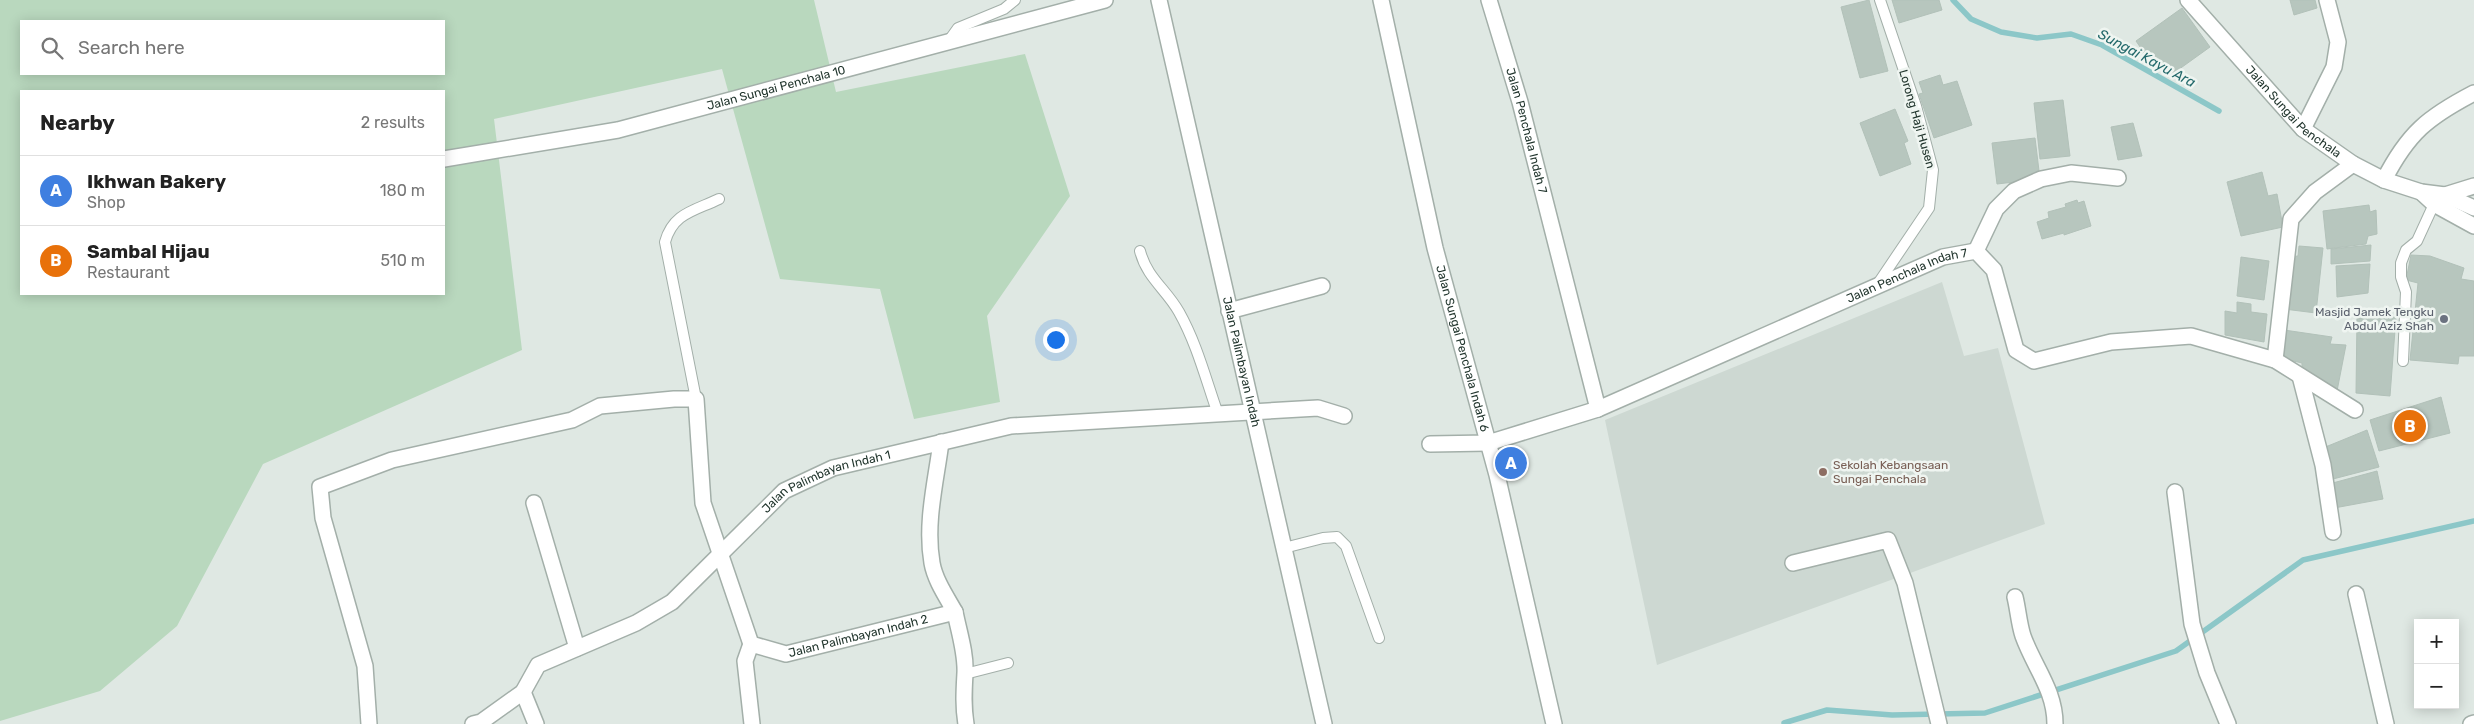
<!DOCTYPE html>
<html lang="en">
<head>
<meta charset="utf-8">
<style>
  body { margin:0; font-family:Rubik,sans-serif; background:#f2f2f2; color:#222 }
  .controls { position:absolute; right:15px; bottom:15px; display:grid; overflow:hidden; border-radius:0px; box-shadow:0 2px 12px #0003 }
  .controls button { width:45px; height:45px; display:grid; place-items:center; padding:0; border:0; border-bottom:1px solid #e0e0e0; background:#fff; color:#222; font:25px sans-serif }
  .you { position:absolute; left:1055px; top:339px; width:18px; height:18px; margin:-12px; border:4px solid #fff; border-radius:50%; background:#1a73e8; box-shadow:0 0 0 8px #1a73e833 }
  .badge { display:grid; place-items:center; width:32px; height:32px; border-radius:50%; background:#e27163; color:#fff; font-size:16px; font-weight:700 }
  .pin { position:absolute; translate:-50% -50%; border:2px solid #fff; box-shadow:0 1px 5px #0006 }
  .list { margin:0; padding:0; list-style:none }
  h2 { display:flex; justify-content:space-between; align-items:center; height:65px; margin:0; padding:0 20px; font-size:21px }
  h2 small { font-size:16px; font-weight:400; color:#767676 }
  .list li { display:grid; grid-template-columns:32px 1fr auto; gap:15px; align-items:center; box-sizing:border-box; height:70px; padding:0 20px; border-top:1px solid #e0e0e0 }
  .list b { display:block; font-size:19px; white-space:nowrap }
  .list p { margin:0; font-size:16px; white-space:nowrap; color:#767676 }
  .list em { font-size:16px; font-style:normal; color:#767676 }
  .icon { flex:none; width:28px; height:28px; fill:none; stroke:currentColor; stroke-width:2; stroke-linecap:round; stroke-linejoin:round }
  .map { position:relative; flex:none; width:2474px; height:724px; overflow:hidden }
  .search { position:absolute; background:#fff; box-shadow:0 2px 12px #0003; left:20px; top:20px; width:425px; height:55px; display:flex; align-items:center; gap:12px; box-sizing:border-box; padding:0 18px; border-radius:0px; color:#767676; font-size:19px }
  .panel { position:absolute; background:#fff; box-shadow:0 2px 12px #0003; left:20px; top:90px; width:425px; height:205px; border-radius:0px }
  .map>svg:first-child { display:block }
  .built { fill:#cdd8d2 }
  .green { fill:#b9d8be; fill-rule:evenodd }
  .lines { fill:none; stroke-linecap:round; stroke-linejoin:round }
  .stream { stroke:#8cc7c8; stroke-width:5.5 }
  .building { fill:#b7c6be; stroke:#b2c1b9 }
  .service-casing { stroke:#a3afa9; stroke-width:12 }
  .minor-casing { stroke:#a3afa9; stroke-width:18 }
  .tertiary-casing { stroke:#a3afa9; stroke-width:18 }
  .service { stroke:#fff; stroke-width:10 }
  .minor { stroke:#fff; stroke-width:15 }
  .tertiary { stroke:#fff; stroke-width:15 }
  .worship-dot { fill:#6b7280; stroke:#eff5f1; stroke-width:2 }
  .education-dot { fill:#8d6e63; stroke:#eff5f1; stroke-width:2 }
  .labels { text-anchor:middle; stroke-width:5; stroke-linejoin:round; paint-order:stroke }
  .street-label { font-size:12px; fill:#22362e; stroke:#eff5f1 }
  .worship-label { font-size:12px; fill:#5b616d; stroke:#eff5f1; text-anchor:end }
  .education-label { font-size:12px; fill:#785e54; stroke:#eff5f1; text-anchor:start }
  .water-label { font-size:14px; font-style:italic; fill:#23696b; stroke:#eff5f1 }
</style>
</head>
<body>
<div class="map">
<svg width="2474" height="724" viewBox="0 0 2474 724">
  <rect width="100%" height="100%" fill="#dfe8e3"/>
  <!-- built -->
  <path class="built" d="M1942,282l22,74 34,-8 47,176 -388,141 -52,-245z"/>
  <!-- green -->
  <path class="green" d="M0,0h814l22,92 189,-38 45,142 -83,120 13,86 -86,17 -34,-130 -100,-10 -58,-210 -228,50 28,231 -259,114 -86,162 -77,65 -100,30zM21,21h423v53h-423zM21,91h423v203h-423z"/>
  <g class="lines">
    <!-- stream -->
    <path class="stream" d="M1953,0l18,19 30,13 36,6 34,-4 31,11 117,66
      M1784,723l43,-13 65,5 93,-2 191,-62 127,-91 171,-39"/>
  </g>
  <!-- building -->
  <path class="building" d="M1869,0l19,71 -28,7 -19,-71z
    M1892,0h47l3,10 -43,13z
    M2290,0h25l2,8 -23,7z
    M2182,8l28,39 -39,28 -5,-7 -2,2 -12,-17 -5,4 -11,-16z
    M1940,75l3,10 14,-4 15,44 -38,13 -15,-44 4,-1 -4,-11z
    M2063,100l7,56 -30,3 -6,-56z
    M1895,109l13,32 -4,2 7,21 -31,12 -20,-53z
    M2133,123l9,33 -24,4 -7,-33z
    M2035,138l5,41 -43,5 -5,-41z
    M2262,172l6,24 9,-2 6,33 -42,9 -14,-54z
    M2077,200l1,3 6,-2 7,25 -27,9v-2l-22,6 -5,-17 12,-4 -1,-6 18,-5 -1,-3z
    M2369,205l1,7 6,-2 1,24 -9,2 -2,8 -39,5 -4,-38z
    M2371,245l-1,16 -39,3v-15z
    M2299,246l24,2 -7,65 -32,-4 5,-52 9,-1z
    M2411,255l19,1 34,12 -3,11 13,2v75h-15l-1,8 -48,-4 8,-77 -12,-3z
    M2241,257l28,4 -5,39 -27,-4z
    M2370,264l-2,29 -31,4 -1,-31z
    M2237,302l14,2v8l16,2 -3,28 -39,-7v-24l12,2z
    M2396,317l-6,79 -34,-3 1,-75z
    M2284,330l48,7 -2,7 16,1 -9,46 -35,-18v-10l-21,-5z
    M2441,397l9,36 -71,18 -9,-31z
    M2367,430l12,37 -46,12 -10,-31z
    M2377,471l6,28 -49,9 -5,-24z"/>
  <g class="lines">
    <defs>
      <path id="service" d="M948,42l10,-14 46,-19 11,-9
        M1140,251c7,27 26,38 39,61 18,32 27,68 39,102
        M1877,285l52,-77 4,-38 -17,-64 -36,-106
        M2403,361l3,-69 -5,-15v-14l5,-13 11,-9 17,-37
        M696,399l-31,-157c8,-29 29,-31 54,-43
        M1284,548l39,-10 14,-1 9,9 33,92
        M965,674l43,-11"/>
      <g id="minor">
        <path id="s1" d="M1159,0l165,724"/>
        <path id="s2" d="M1381,0l54,248 62,227 57,249"/>
        <path id="s3" d="M1489,0l31,102 78,307"/>
        <path d="M2303,129l31,-62 4,-25 -11,-42"/>
        <path id="s4" d="M444,159l174,-29 487,-130"/>
        <path d="M2384,180c24,-47 44,-63 90,-87"/>
        <path d="M1976,251l20,-42 18,-18 27,-12 30,-6 47,5"/>
        <path d="M1229,311l93,-25"/>
        <path d="M2275,360l16,-141 24,-27 38,-28"/>
        <path d="M2300,376l23,89 10,67"/>
        <path d="M941,442c-5,39 -16,81 -9,121 3,17 14,33 23,49"/>
        <path id="s5" d="M1430,444l58,-1 110,-34 345,-152 33,-6 18,19 22,80 18,11 77,-19 80,-6 84,24 80,50"/>
        <path d="M2175,492l17,132 15,49 21,51"/>
        <path d="M534,503l43,145"/>
        <path d="M1793,563l95,-23 17,43 34,141"/>
        <path d="M2356,594l30,130"/>
        <path d="M2015,597c3,12 4,27 8,39 11,31 32,54 32,88"/>
        <path d="M751,644l-6,17 7,63"/>
        <path d="M523,692l13,32"/>
        <path id="s6" d="M369,724l-4,-58 -42,-148 -3,-31 72,-27 180,-40 28,-14 74,-7h22l7,104 48,141 35,10 169,-42c4,20 11,41 10,61 -1,18 -2,33 1,51"/>
        <path id="s7" d="M473,724l8,-2 42,-30 15,-27 98,-42 36,-21 112,-111 49,-23 178,-42 307,-18 26,8"/>
        <path d="M2471,724l3,-1"/>
      </g>
      <g id="tertiary">
        <path id="s8" d="M2188,0l115,129 50,35 31,16 37,12 24,3 29,13"/>
        <path d="M2421,192l13,12 40,22"/>
        <path d="M2445,195l29,-9"/>
      </g>
    </defs>
    <!-- service casing -->
    <use href="#service" class="service-casing"/>
    <!-- minor casing -->
    <use href="#minor" class="minor-casing"/>
    <!-- tertiary casing -->
    <use href="#tertiary" class="tertiary-casing"/>
    <!-- service -->
    <use href="#service" class="service"/>
    <!-- minor -->
    <use href="#minor" class="minor"/>
    <!-- tertiary -->
    <use href="#tertiary" class="tertiary"/>
  </g>
  <!-- markers -->
  <circle class="worship-dot" cx="2444" cy="319" r="5"/>
  <circle class="education-dot" cx="1823" cy="472" r="5"/>
  <g class="labels">
    <!-- street labels -->
    <g class="street-label">
      <text dy="4" stroke="none"><textPath href="#s4" startOffset="340">Jalan Sungai Penchala 10</textPath></text>
      <text dy="4" stroke="none"><textPath href="#s8" startOffset="154">Jalan Sungai Penchala</textPath></text>
      <text transform="translate(1917 119) rotate(74)" y="4">Lorong Haji Husen</text>
      <text dy="4" stroke="none"><textPath href="#s3" startOffset="136">Jalan Penchala Indah 7</textPath></text>
      <text dy="4" stroke="none"><textPath href="#s5" startOffset="510">Jalan Penchala Indah 7</textPath></text>
      <text dy="4" stroke="none"><textPath href="#s2" startOffset="358">Jalan Sungai Penchala Indah 6</textPath></text>
      <text dy="4" stroke="none"><textPath href="#s1" startOffset="371">Jalan Palimbayan Indah</textPath></text>
      <text dy="4" stroke="none"><textPath href="#s7" startOffset="439">Jalan Palimbayan Indah 1</textPath></text>
      <text dy="4" stroke="none"><textPath href="#s6" startOffset="996">Jalan Palimbayan Indah 2</textPath></text>
    </g>
    <!-- worship labels -->
    <g class="worship-label">
      <text x="2434" y="316">Masjid Jamek Tengku<tspan x="2434" dy="14">Abdul Aziz Shah</tspan></text>
    </g>
    <!-- education labels -->
    <g class="education-label">
      <text x="1833" y="469">Sekolah Kebangsaan<tspan x="1833" dy="14">Sungai Penchala</tspan></text>
    </g>
    <!-- water labels -->
    <g class="water-label">
      <text transform="translate(2147 58) rotate(28)" y="5">Sungai Kayu Ara</text>
    </g>
  </g>
</svg>
<div class="controls">
<button>+</button>
<button>−</button>
</div>
<div class="you"></div>
<div class="pin badge" style="left:1511px;top:463px;background:#3f7fe0">A</div>
<div class="pin badge" style="left:2410px;top:426px;background:#e8710a">B</div>
<div class="search"><svg class="icon" aria-label="search" viewBox="0 0 24 24"><circle cx="10" cy="10" r="6"/><path d="M15 15l6 6"/></svg>Search here</div>
<section class="panel">
<h2>Nearby<small>2 results</small></h2>
<ul class="list">
<li><span class="badge" style="background:#3f7fe0">A</span><div><b>Ikhwan Bakery</b><p>Shop</p></div><em>180 m</em></li>
<li><span class="badge" style="background:#e8710a">B</span><div><b>Sambal Hijau</b><p>Restaurant</p></div><em>510 m</em></li>
</ul>
</section>
</div>
</body>
</html>
